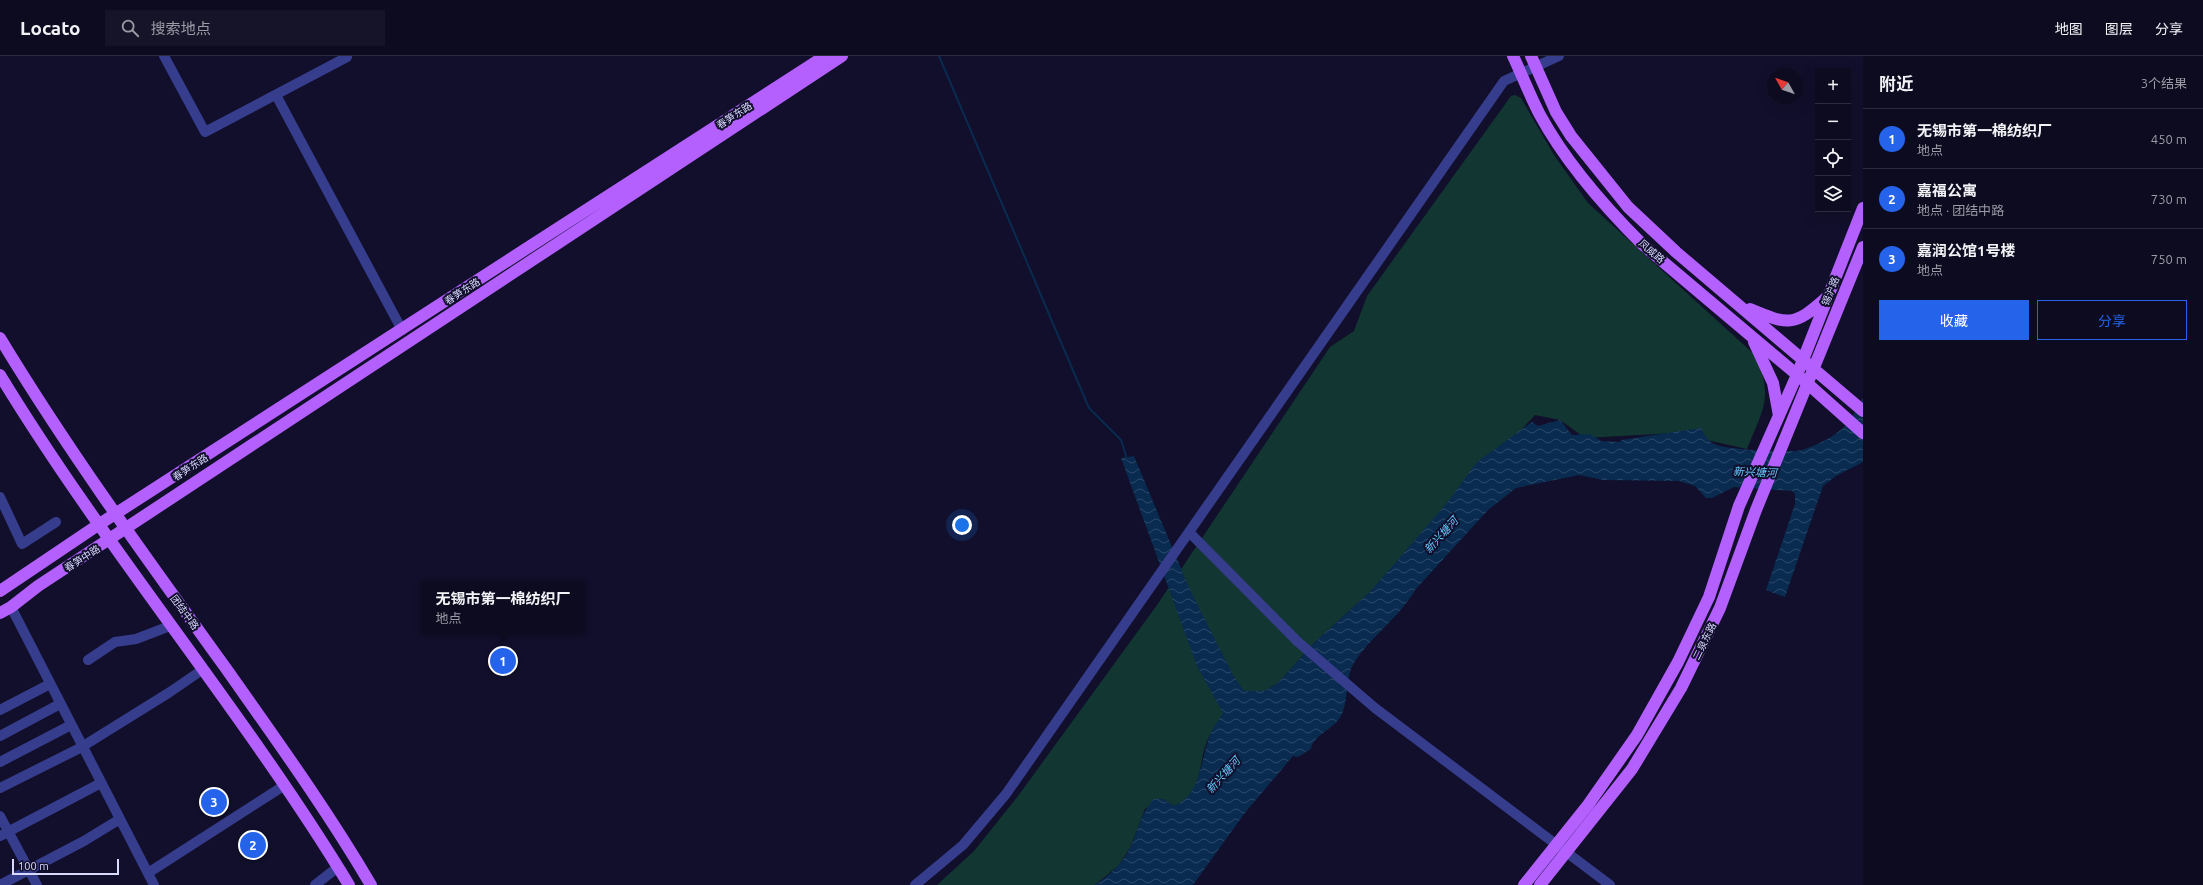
<!DOCTYPE html>
<html lang="zh">
<head>
<meta charset="utf-8">
<style>
  body { margin:0; font-family:Ubuntu,"Noto Sans SC",sans-serif; background:#161429; color:#f1f3f6 }
  .controls { position:absolute; right:12px; top:12px; display:grid; overflow:hidden; border-radius:0px; box-shadow:0 4px 16px #0002 }
  .controls button { width:36px; height:36px; display:grid; place-items:center; padding:0; border:0; border-bottom:1px solid #2d2b3e; background:#0d0b20; color:#f1f3f6; font:20px sans-serif }
  .compass { position:absolute; left:1767px; top:12px; width:36px; height:36px; border-radius:50%; background:#0d0b20; box-shadow:0 4px 16px #0002; rotate:310deg }
  .scale { position:absolute; left:12px; bottom:10px; width:107px; box-sizing:border-box; padding-left:4px; border:2px solid #dad9ff; border-top:0; font-size:11px; line-height:14px; white-space:nowrap; color:#dad9ff; -webkit-text-stroke:3px #110f2b; paint-order:stroke }
  .you { position:absolute; left:962px; top:469px; width:14px; height:14px; margin:-10px; border:3px solid #fff; border-radius:50%; background:#1a73e8; box-shadow:0 0 0 6px #1a73e833 }
  .badge { display:grid; place-items:center; width:26px; height:26px; border-radius:50%; background:#2563eb; color:#fff; font-size:13px; font-weight:700 }
  .pin { position:absolute; translate:-50% -50%; border:2px solid #fff; box-shadow:0 1px 4px #0006 }
  .popup { position:absolute; left:421px; top:525px; width:164px; height:52px; box-sizing:border-box; display:grid; place-content:center; border-radius:0px; background:#0d0b20; filter:drop-shadow(0 1px 3px #0005); font-size:13px; white-space:nowrap; color:#9a9ba5 }
  .popup b { font-size:15px; color:#f1f3f6 }
  .popup::after { content:''; position:absolute; left:50%; top:100%; margin-left:-8px; border:8px solid transparent; border-top-color:#0d0b20 }
  .list { margin:0; padding:0; list-style:none }
  h2 { display:flex; justify-content:space-between; align-items:center; height:52px; margin:0; padding:0 16px; font-size:17px }
  h2 small { font-size:13px; font-weight:400; color:#9a9ba5 }
  .list li { display:grid; grid-template-columns:26px 1fr auto; gap:12px; align-items:center; box-sizing:border-box; height:60px; padding:0 16px; border-top:1px solid #2d2b3e }
  .list b { display:block; font-size:15px; white-space:nowrap }
  .list p { margin:0; font-size:13px; white-space:nowrap; color:#9a9ba5 }
  .list em { font-size:13px; font-style:normal; color:#9a9ba5 }
  .actions { display:flex; gap:8px; padding:12px 16px }
  .actions a { flex:1; padding:9px 0; border:1px solid #2563eb; border-radius:0px; text-align:center; font-size:14px; color:#2563eb }
  .actions .main { background:#2563eb; color:#fff }
  .icon { flex:none; width:22px; height:22px; fill:none; stroke:currentColor; stroke-width:2; stroke-linecap:round; stroke-linejoin:round }
  .map { position:relative; flex:none; width:1863px; height:829px; overflow:hidden }
  header { display:flex; align-items:center; gap:24px; box-sizing:border-box; height:56px; padding:0 20px; background:#0d0b20; border-bottom:1px solid #2d2b3e }
  header strong { font-size:19px }
  nav { display:flex; gap:22px; margin-inline-start:auto; font-size:14px }
  .search { width:280px; height:36px; background:#161429; display:flex; align-items:center; gap:10px; box-sizing:border-box; padding:0 14px; border-radius:0px; color:#9a9ba5; font-size:15px }
  main { display:flex }
  aside { flex:1; background:#0d0b20 }
  .map>svg:first-child { display:block }
  .green { fill:#123631 }
  .water { fill:url(#water-waves) }
  .lines { fill:none; stroke-linecap:round; stroke-linejoin:round }
  .stream { stroke:#092b50; stroke-width:2 }
  .minor { stroke:#373d8d; stroke-width:10 }
  .major { stroke:#b360ff; stroke-width:12 }
  .labels { text-anchor:middle; stroke-width:4; stroke-linejoin:round; paint-order:stroke }
  .street-label { font-size:10px; fill:#dad9ff; stroke:#110f2b }
  .water-label { font-size:11px; font-style:italic; fill:#67c9ff; stroke:#110f2b }
</style>
</head>
<body>
<header>
<strong>Locato</strong>
<div class="search"><svg class="icon" aria-label="search" viewBox="0 0 24 24"><circle cx="10" cy="10" r="6"/><path d="M15 15l6 6"/></svg>搜索地点</div>
<nav><a>地图</a><a>图层</a><a>分享</a></nav>
</header>
<main>
<div class="map">
<svg width="1863" height="829" viewBox="0 0 1863 829">
  <defs>
    <pattern id="water-waves" width="16" height="10" patternUnits="userSpaceOnUse"><rect width="16" height="10" fill="#092b50"/><path d="M0 5q4-4 8 0t8 0" fill="none" stroke="#2c496a"/></pattern>
  </defs>
  <rect width="100%" height="100%" fill="#110f2b"/>
  <!-- green -->
  <path class="green" d="M1515,39l6,3 33,57 34,48 167,152c19,42 8,54 -8,94l-72,-16 -90,5 -25,-18 -25,-5 -165,177 -54,49 -39,43 -13,7h-20c-11,15 -25,29 -34,44 -14,25 -4,59 -36,71l-11,-7 -18,10 -15,39 -12,18 -23,19h-158l37,-34 44,-55 139,-191 173,-258 24,-16 13,-35 144,-200z"/>
  <!-- water -->
  <path class="water" d="M1863,342v64l-27,14 -13,10 -38,111 -19,-7 29,-86v-10l-3,-3 -58,-4 -22,11h-6l-11,-12 -16,-5 -76,-1 -24,-5 -63,13 -28,22 -73,80c-16,28 -44,46 -61,73 -10,16 -4,40 -15,56 -8,11 -26,17 -28,30l-13,8 -5,-1 -49,58 -51,71h-98c14,-9 29,-23 36,-39 7,-16 10,-33 23,-47h9l11,7c27,-11 26,-44 35,-68 3,-9 9,-17 14,-25l-26,-47 -76,-208 13,-2 56,134 43,85 11,16h20l13,-7 39,-43 54,-49 76,-88 31,-42 55,-40 6,4 22,-6 12,15 18,-1 11,7 19,1 1,-2 80,-12c3,6 6,12 13,16 13,6 74,9 88,6 12,-4 26,-10 36,-18 11,-7 19,-23 25,-34z"/>
  <g class="lines">
    <!-- stream -->
    <path class="stream" d="M939,0l150,352 32,32 6,19"/>
    <!-- minor -->
    <path class="minor" d="M164,0l41,76 142,-75 -1,-1
      M276,39l126,235
      M0,441l22,47 34,-22
      M1189,476l108,109 78,67 235,177
      M11,551l143,278
      M88,604l27,-18 21,-3 34,-13
      M0,654l50,-26
      M0,680l60,-32
      M0,706l71,-37
      M0,732l80,-40 90,-56 32,-22
      M0,760l37,69
      M0,780l101,-53
      M148,817l137,-88
      M0,829l84,-44 36,-22
      M315,829l23,-18
      M915,829l48,-40 43,-51 498,-713 55,-25"/>
    <!-- major -->
    <path class="major" d="M1513,0c9,19 17,40 27,59 26,48 63,90 102,129l166,140 55,49
      M1531,0l25,56 15,24 57,71 48,45 187,159
      M1750,253c38,16 44,18 76,-11
      M0,282c69,114 147,221 225,329 50,71 102,143 146,218
      M1754,286l19,41 6,33
      M0,319c107,176 242,334 349,510
      M0,535l98,-66 727,-469
      M0,557l11,-6 27,-21 804,-530
      M1524,829l64,-80 49,-70 41,-73 31,-65 30,-91 58,-131 66,-167
      M1540,829l92,-116 49,-81 39,-80 36,-98 107,-263"/>
  </g>
  <g class="labels">
    <!-- street labels -->
    <g class="street-label">
      <text transform="translate(734 59) rotate(-33)" y="4">春笋东路</text>
      <text transform="translate(1652 195) rotate(41)" y="4">凤威路</text>
      <text transform="translate(462 235) rotate(-33)" y="4">春笋东路</text>
      <text transform="translate(1830 235) rotate(-68)" y="4">锡沪路</text>
      <text transform="translate(190 411) rotate(-33)" y="4">春笋东路</text>
      <text transform="translate(82 502) rotate(-32)" y="4">春笋中路</text>
      <text transform="translate(185 556) rotate(54)" y="4">团结中路</text>
      <text transform="translate(1704 585) rotate(-64)" y="4">二泉东路</text>
    </g>
    <!-- water labels -->
    <g class="water-label">
      <text transform="translate(1755 416) rotate(2)" y="4">新兴塘河</text>
      <text transform="translate(1441 479) rotate(-48)" y="4">新兴塘河</text>
      <text transform="translate(1223 719) rotate(-48)" y="4">新兴塘河</text>
    </g>
  </g>
</svg>
<div class="controls">
<button>+</button>
<button>−</button>
<button><svg class="icon" aria-label="locate" viewBox="0 0 24 24"><circle cx="12" cy="12" r="6"/><path d="M12 2v4M12 18v4M2 12h4M18 12h4"/></svg></button>
<button><svg class="icon" aria-label="layers" viewBox="0 0 24 24"><path d="M12 4l9 5-9 5-9-5zM3 14l9 5 9-5"/></svg></button>
</div>
<svg class="compass" viewBox="-18 -18 36 36"><path d="M0-13l5 13h-10z" fill="#e53935"/><path d="M0 13l5-13h-10z" fill="#9a9ba5"/></svg>
<div class="scale">100 m</div>
<div class="you"></div>
<div class="pin badge" style="left:503px;top:605px">1</div>
<div class="popup"><b>无锡市第一棉纺织厂</b>地点</div>
<div class="pin badge" style="left:253px;top:789px">2</div>
<div class="pin badge" style="left:214px;top:746px">3</div>
</div>
<aside>
<h2>附近<small>3个结果</small></h2>
<ul class="list">
<li><span class="badge">1</span><div><b>无锡市第一棉纺织厂</b><p>地点</p></div><em>450 m</em></li>
<li><span class="badge">2</span><div><b>嘉福公寓</b><p>地点 · 团结中路</p></div><em>730 m</em></li>
<li><span class="badge">3</span><div><b>嘉润公馆1号楼</b><p>地点</p></div><em>750 m</em></li>
</ul>
<div class="actions"><a class="main">收藏</a><a>分享</a></div>
</aside>
</main>
</body>
</html>
